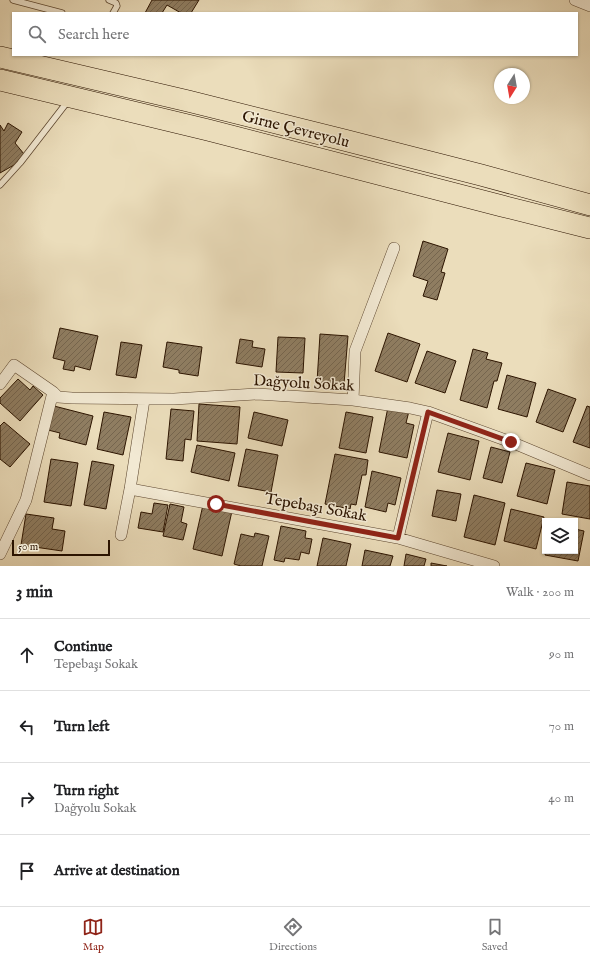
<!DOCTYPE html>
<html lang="en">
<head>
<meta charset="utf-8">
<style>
  body { margin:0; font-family:"IM FELL English",serif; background:#f2f2f2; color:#202124 }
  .controls { position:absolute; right:12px; bottom:12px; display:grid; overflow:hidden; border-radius:0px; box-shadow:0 1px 3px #0004 }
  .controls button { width:36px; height:36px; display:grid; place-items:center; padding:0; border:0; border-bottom:1px solid #e0e0e0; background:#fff; color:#202124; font:20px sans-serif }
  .compass { position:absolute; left:494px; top:68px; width:36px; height:36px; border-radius:50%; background:#fff; box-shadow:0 1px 3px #0004; rotate:191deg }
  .scale { position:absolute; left:12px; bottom:10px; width:98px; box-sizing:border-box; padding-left:4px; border:2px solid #2c1400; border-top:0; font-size:11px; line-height:14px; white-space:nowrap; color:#2c1400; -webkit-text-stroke:3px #f2e9d3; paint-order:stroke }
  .stop { position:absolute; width:12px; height:12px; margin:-9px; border:3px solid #8f2418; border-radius:50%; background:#fff }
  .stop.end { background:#8f2418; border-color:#fff; box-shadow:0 1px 4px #0008 }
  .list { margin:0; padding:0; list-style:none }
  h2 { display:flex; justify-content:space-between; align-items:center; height:52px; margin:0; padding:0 16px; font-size:17px }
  h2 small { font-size:13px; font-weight:400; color:#757577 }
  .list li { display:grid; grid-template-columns:26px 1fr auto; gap:12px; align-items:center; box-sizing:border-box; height:72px; padding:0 16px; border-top:1px solid #e0e0e0 }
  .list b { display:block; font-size:15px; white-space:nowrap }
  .list p { margin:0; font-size:13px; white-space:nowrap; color:#757577 }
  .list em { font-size:13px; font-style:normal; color:#757577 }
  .icon { flex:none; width:22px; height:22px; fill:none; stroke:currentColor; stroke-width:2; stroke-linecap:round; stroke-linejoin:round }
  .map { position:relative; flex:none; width:590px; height:566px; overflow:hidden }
  .search { position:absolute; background:#fff; box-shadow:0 1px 3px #0004; left:12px; right:12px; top:12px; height:44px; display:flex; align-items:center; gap:10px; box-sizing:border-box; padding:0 14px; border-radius:0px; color:#757577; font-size:15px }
  .sheet { height:340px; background:#fff }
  nav { display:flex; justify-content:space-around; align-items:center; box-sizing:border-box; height:56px; border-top:1px solid #e0e0e0; background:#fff; font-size:11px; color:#757577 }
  nav a { display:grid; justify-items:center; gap:2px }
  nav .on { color:#8f2418 }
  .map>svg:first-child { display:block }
  .building { fill:url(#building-hatch); stroke:#2c1400 }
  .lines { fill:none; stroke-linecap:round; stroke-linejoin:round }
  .lane-casing { stroke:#5c462f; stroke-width:7 }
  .street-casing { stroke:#5c462f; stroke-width:12 }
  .highway-casing { stroke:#2c1400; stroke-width:22 }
  .lane { stroke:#f2e9d3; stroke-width:5.5 }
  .street { stroke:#f2e9d3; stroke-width:11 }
  .highway { stroke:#ebddbb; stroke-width:21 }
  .route { stroke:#8f2418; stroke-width:5 }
  .labels { text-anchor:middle; stroke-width:3; stroke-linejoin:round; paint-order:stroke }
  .street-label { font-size:16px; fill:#2c1400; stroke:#f2e9d3 }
</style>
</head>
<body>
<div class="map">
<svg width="590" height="566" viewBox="0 0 590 566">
  <defs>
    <pattern id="building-hatch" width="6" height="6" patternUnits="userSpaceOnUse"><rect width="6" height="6" fill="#8f7d61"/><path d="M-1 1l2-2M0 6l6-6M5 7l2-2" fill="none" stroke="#75654e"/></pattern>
  </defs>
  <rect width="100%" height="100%" fill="#ebddbb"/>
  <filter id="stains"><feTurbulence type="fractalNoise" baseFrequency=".005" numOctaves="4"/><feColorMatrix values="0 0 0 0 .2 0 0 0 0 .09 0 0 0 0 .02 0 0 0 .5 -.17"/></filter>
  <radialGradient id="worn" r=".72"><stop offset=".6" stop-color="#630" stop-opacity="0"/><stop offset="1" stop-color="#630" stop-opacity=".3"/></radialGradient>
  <!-- building -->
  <path class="building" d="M152,0h47l-8,13h-10l-14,-8 -5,8h-17z
    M8,123l14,9 -7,11 9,11 -10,11 -14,8v-48l4,6z
    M423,241l25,8 -7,23 4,1 -8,27 -14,-4 5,-15 -15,-5z
    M60,328l38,8 -8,34 -15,-4 -1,5 -11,-2 2,-8 -12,-3z
    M388,333l32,11 -13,38 -32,-11z
    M320,334l28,2 -4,48 -27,-2z
    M278,337l27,1 -2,35 -27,-1z
    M240,339l13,2 -1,6 13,2 -3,18 -26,-4z
    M121,342l21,3 -6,33 -20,-3z
    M167,342l35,5 -4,29 -19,-3v-3l-16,-3z
    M473,349l15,4 -2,6 16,4 -5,18h-3l-7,27 -27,-8z
    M427,351l29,10 -11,32 -30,-10z
    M507,375l29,8 -9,34 -29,-8z
    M18,379l12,11 3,-4 10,9 -23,26 -20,-18v-5z
    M548,389l28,10 -13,33 -27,-10z
    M199,404l41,3 -3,37 -40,-3z
    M54,406l39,10 -7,29 -27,-7 1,-5 -12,-3z
    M587,406l3,1v41l-17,-6z
    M388,407l21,4 -3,12 8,2 -7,33 -28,-6z
    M171,409l23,2 -3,29 -6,-1 -2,22 -17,-2z
    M104,412l27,5 -8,38 -26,-6z
    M254,412l34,8 -6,26 -34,-8z
    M346,412l27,5 -7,36 -27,-5z
    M4,422l26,22 -20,23 -10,-8v-33z
    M448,433l31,8 -9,39 -32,-8z
    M197,445l38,8 -6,28 -38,-9z
    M491,447l19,5 -8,31 -19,-5z
    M246,449l32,6 -7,37 -33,-6z
    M335,454l33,6 -2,15h-4l-6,30 -5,-1 -1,5 -25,-5z
    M51,459l27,4 -7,43 -27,-4z
    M92,461l22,4 -8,44 -22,-4z
    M526,463l29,7 -8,34 -30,-8z
    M372,471l29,7 -6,27 -7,-2 -2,9 -21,-5z
    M567,482l23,4v33l-28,-5z
    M437,490l24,4 -5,27 -24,-5z
    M474,495l31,8 -10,42 -31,-8z
    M154,503l14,2 -5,27 -25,-4 3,-16 11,2z
    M170,504l14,3 -3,15 6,2 -4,16 -20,-4z
    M203,505l29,6 -10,45 -29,-7z
    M511,509l33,8 -8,32 -32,-8z
    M26,514l28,4 -2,11 13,2 -3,20 -41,-6z
    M281,526l25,5 -1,7 7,1 -3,15 -8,-2 -2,8 -14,-2 -1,4 -10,-2z
    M575,529l9,2 -6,30 -33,-6 1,-4h29z
    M255,533l14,3 -7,30h-21l-7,-2 7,-30 13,3z
    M323,538l28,6 -5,22h-29z
    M365,550l28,6 -3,10h-28z
    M406,554l20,5 -2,7h-20z
    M431,563l16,3h-16z"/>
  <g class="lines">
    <defs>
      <path id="lane" d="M13,0l49,13
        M109,0l7,3 1,3 -4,7
        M0,185l20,-22 48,-62"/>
      <path id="street" d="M575,0l15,6
        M0,384l14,-19 39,27 5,5 14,1 102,1 83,-5 96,6 57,8 18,4 83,30 79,33
        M353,400l2,-49 39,-103
        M130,489l268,49 96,28
        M121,535l9,-46 14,-89
        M398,538l30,-126
        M0,554l26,-54 27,-108"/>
      <path id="highway" d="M0,57l188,44 156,39 137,35 109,30
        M0,80l208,50 294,76 88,22"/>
    </defs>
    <!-- lane casing -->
    <use href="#lane" class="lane-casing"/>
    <!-- street casing -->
    <use href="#street" class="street-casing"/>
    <!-- highway casing -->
    <use href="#highway" class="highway-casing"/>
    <!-- lane -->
    <use href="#lane" class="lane"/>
    <!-- street -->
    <use href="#street" class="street"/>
    <!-- highway -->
    <use href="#highway" class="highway"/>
  </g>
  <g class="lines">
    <!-- route -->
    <path class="route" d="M216,504l182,34 30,-126 83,30"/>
  </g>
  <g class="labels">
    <!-- street labels -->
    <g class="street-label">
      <text transform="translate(296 128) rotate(14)" y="6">Girne Çevreyolu</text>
      <text transform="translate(304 382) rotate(3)" y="6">Dağyolu Sokak</text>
      <text transform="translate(316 506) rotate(10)" y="6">Tepebaşı Sokak</text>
    </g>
  </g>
  <rect width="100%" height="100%" filter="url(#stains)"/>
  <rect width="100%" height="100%" fill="url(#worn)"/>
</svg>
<div class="controls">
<button><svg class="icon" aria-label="layers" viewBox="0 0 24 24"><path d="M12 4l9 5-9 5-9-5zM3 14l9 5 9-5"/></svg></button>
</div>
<svg class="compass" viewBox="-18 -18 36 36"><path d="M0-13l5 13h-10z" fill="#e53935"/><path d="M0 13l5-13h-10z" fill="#757577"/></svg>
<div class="scale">50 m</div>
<div class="stop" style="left:216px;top:504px"></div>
<div class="stop end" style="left:511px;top:442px"></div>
<div class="search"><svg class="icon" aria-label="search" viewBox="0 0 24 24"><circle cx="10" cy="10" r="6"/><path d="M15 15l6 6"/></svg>Search here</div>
</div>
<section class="sheet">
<h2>3 min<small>Walk · 200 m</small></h2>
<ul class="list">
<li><svg class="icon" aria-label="ahead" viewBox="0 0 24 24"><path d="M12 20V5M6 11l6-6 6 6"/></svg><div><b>Continue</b><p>Tepebaşı Sokak</p></div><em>90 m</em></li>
<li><svg class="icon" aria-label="left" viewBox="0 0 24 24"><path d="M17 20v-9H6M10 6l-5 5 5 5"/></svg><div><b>Turn left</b></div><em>70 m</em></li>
<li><svg class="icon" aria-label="right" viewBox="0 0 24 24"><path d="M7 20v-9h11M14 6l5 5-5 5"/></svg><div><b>Turn right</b><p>Dağyolu Sokak</p></div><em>40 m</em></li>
<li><svg class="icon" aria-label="arrive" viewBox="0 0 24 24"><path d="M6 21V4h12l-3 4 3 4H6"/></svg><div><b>Arrive at destination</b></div></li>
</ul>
</section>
<nav>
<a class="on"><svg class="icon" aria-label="map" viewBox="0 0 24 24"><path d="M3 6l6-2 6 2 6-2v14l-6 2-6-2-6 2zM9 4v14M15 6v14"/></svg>Map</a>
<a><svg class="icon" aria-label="directions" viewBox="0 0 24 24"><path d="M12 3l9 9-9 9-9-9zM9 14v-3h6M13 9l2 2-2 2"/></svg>Directions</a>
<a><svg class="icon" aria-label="saved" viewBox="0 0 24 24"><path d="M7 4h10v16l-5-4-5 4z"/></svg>Saved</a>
</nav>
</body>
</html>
